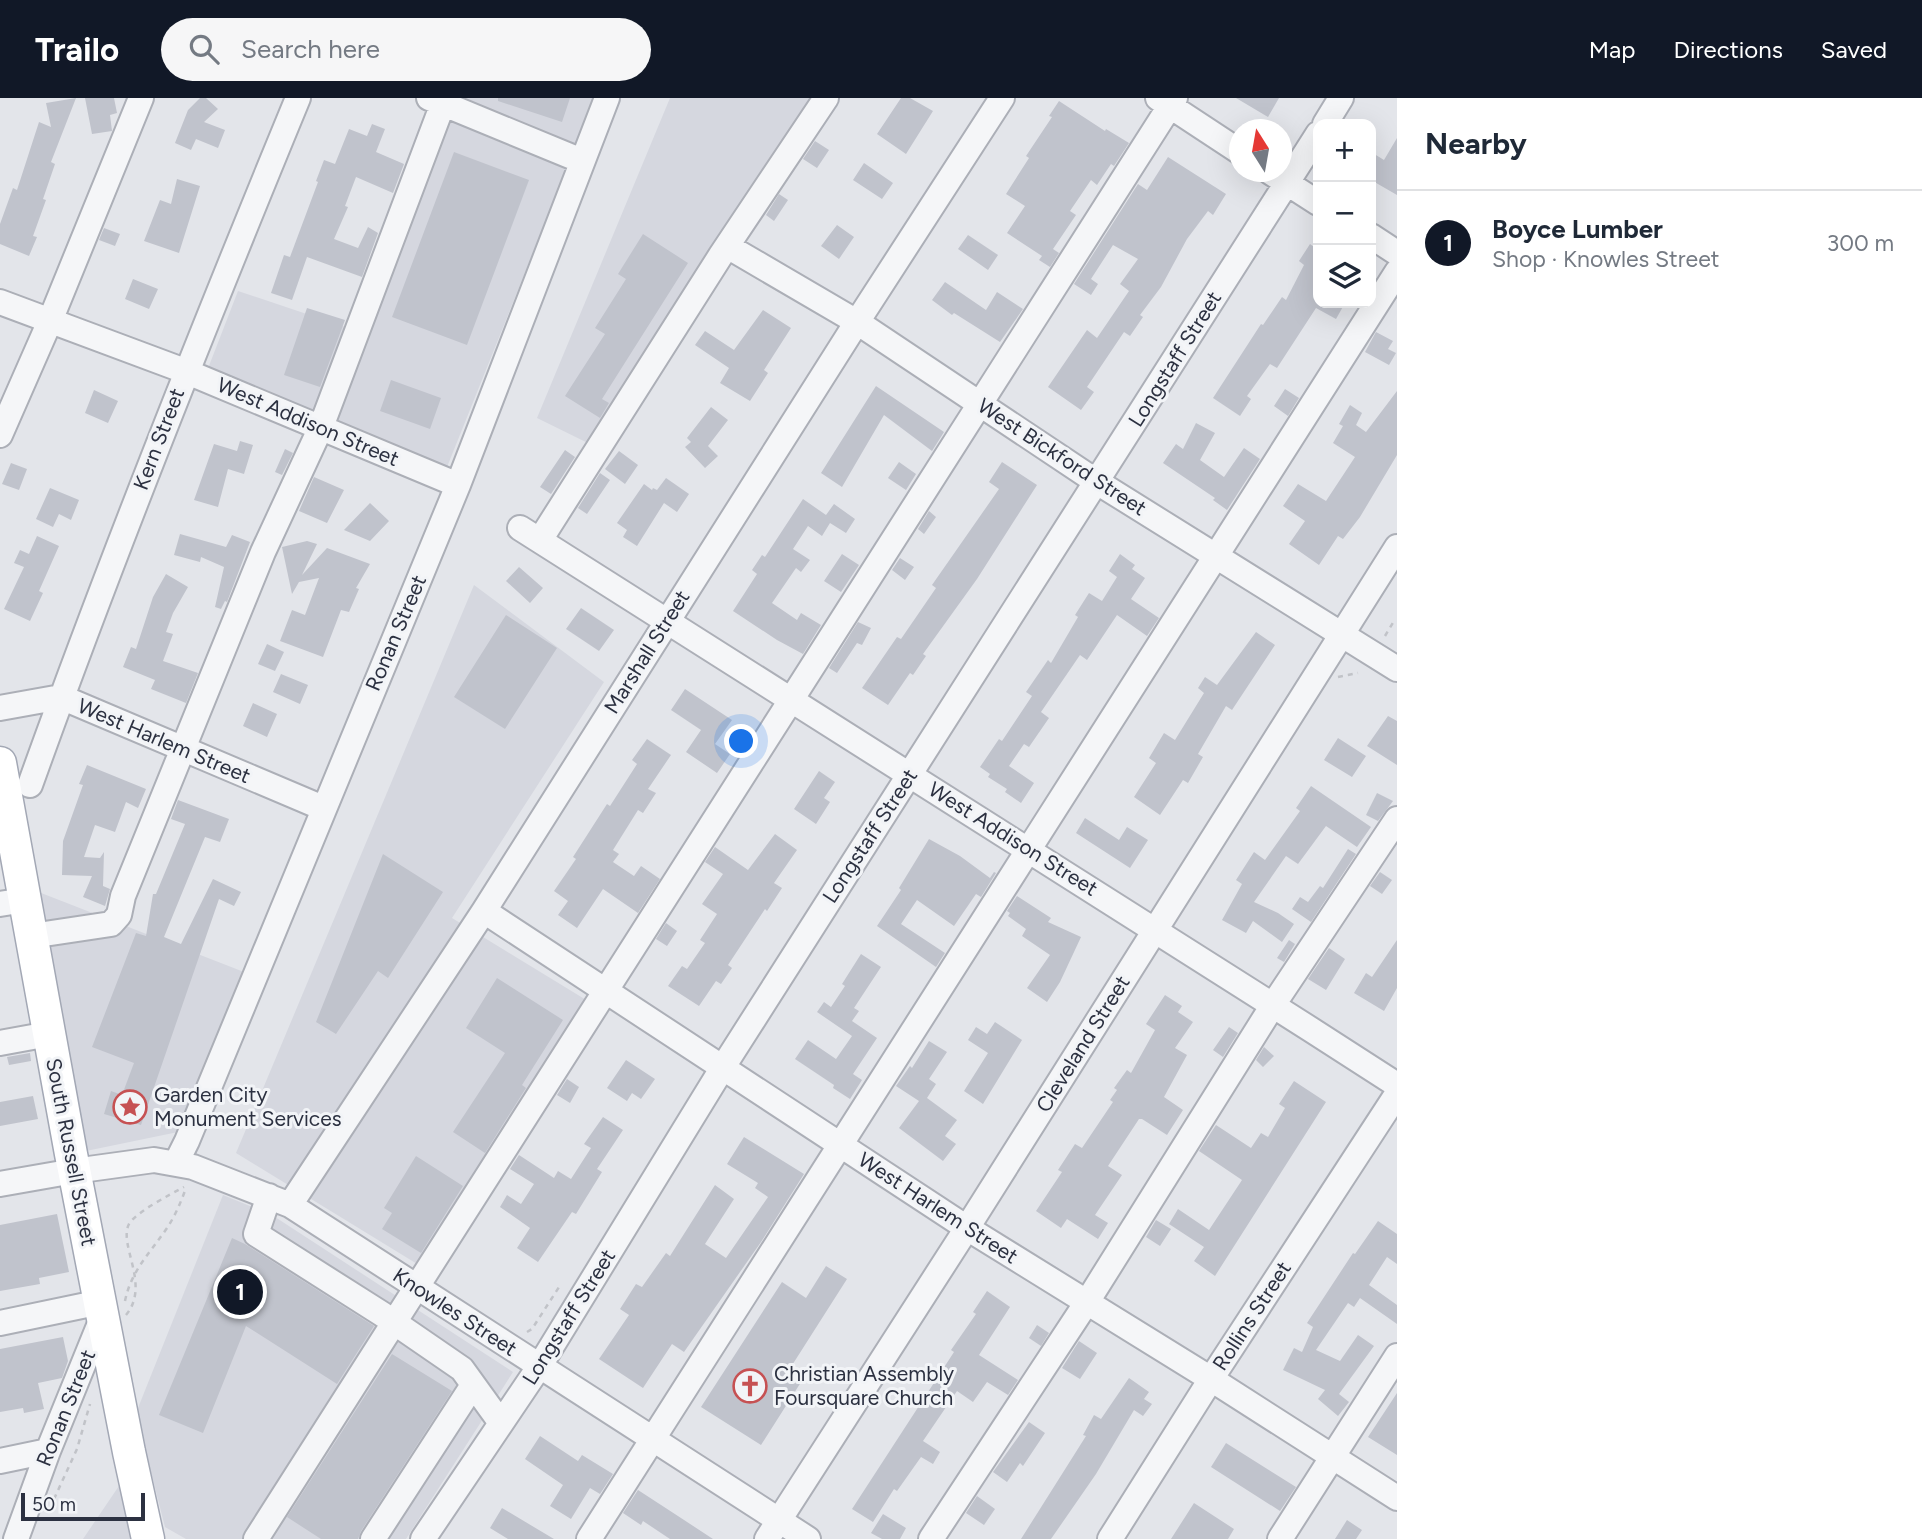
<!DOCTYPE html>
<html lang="en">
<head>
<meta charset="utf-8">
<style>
  body { margin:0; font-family:Figtree,sans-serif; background:#f6f6f7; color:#1f2937 }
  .controls { position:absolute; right:21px; top:21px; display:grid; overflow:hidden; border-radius:14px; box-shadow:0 7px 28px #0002 }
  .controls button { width:63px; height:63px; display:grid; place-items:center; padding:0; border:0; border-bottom:2px solid #e0e1e3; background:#fff; color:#1f2937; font:35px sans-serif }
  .compass { position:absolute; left:1229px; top:21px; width:63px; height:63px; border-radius:50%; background:#fff; box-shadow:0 7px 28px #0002; rotate:349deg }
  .scale { position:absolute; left:21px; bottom:18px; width:124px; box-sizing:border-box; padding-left:7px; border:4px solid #2c3141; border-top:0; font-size:19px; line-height:24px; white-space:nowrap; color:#2c3141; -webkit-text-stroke:5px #f2f4f7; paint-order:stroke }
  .you { position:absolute; left:742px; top:644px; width:24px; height:24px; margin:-18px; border:5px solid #fff; border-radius:50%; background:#1a73e8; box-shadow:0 0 0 10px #1a73e833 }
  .badge { display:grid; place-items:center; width:46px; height:46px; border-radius:50%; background:#111827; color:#fff; font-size:23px; font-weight:700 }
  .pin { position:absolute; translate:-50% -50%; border:4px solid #fff; box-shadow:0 2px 7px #0006 }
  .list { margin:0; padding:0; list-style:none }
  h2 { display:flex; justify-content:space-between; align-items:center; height:91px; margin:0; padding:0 28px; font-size:30px }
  h2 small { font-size:23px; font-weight:400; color:#747a83 }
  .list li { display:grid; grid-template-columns:46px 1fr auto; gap:21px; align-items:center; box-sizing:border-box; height:105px; padding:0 28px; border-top:2px solid #e0e1e3 }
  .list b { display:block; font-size:26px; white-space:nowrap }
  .list p { margin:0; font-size:23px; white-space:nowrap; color:#747a83 }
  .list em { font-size:23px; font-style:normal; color:#747a83 }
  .icon { flex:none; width:38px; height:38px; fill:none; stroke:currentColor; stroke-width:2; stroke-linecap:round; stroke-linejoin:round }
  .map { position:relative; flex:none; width:1397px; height:1441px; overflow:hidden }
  header { display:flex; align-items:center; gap:42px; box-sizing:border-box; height:98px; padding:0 35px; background:#111827; color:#fff }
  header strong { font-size:33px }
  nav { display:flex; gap:38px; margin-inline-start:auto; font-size:24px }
  .search { width:490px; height:63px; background:#f6f6f7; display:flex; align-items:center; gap:18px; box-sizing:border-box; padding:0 24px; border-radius:38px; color:#747a83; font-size:26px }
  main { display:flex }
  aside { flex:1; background:#fff }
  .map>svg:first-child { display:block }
  .built { fill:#d5d7df }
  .building { fill:#c0c3cc }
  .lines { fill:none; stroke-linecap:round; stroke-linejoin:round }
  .minor-casing { stroke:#acafb7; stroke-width:28 }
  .major-casing { stroke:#a3a8b5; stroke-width:35 }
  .path { stroke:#c1c3c8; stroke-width:2.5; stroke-dasharray:5 5; stroke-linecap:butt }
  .minor { stroke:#f5f6f8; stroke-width:24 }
  .major { stroke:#fff; stroke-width:32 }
  .labels { text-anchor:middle; stroke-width:6; stroke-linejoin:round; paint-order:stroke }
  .street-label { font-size:21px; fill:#2c3141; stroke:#f2f4f7 }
  .poi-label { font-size:21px; fill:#2c3141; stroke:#f2f4f7; text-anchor:start }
</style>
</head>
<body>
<header>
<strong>Trailo</strong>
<div class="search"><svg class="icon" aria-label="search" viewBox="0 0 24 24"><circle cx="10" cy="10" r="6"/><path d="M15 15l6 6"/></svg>Search here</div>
<nav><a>Map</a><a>Directions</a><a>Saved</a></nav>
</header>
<main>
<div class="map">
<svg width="1397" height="1441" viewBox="0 0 1397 1441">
  <rect width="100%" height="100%" fill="#e3e5ea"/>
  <!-- built -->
  <path class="built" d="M458,0h137l-148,369 -240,-96 31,-80 131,44z
    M670,0h156l-228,350 -61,-30z
    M474,487l130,97 -152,236 144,88 -169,264 -191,-117z
    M36,793l208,81 -66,160 -92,19z
    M223,1097l49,20 241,157 -107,167h-220l-21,-12 -29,-114z
    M123,1382l12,59h-52z"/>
  <!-- building -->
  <path class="building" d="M76,0l-25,64 4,2 -12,35 3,1 -13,36 4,1 -8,19 -29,-12v-20l13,-36 4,2 22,-68 12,5 -5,-24z
    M85,0h29l3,15 -7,2 2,16 -20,3z
    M200,0h6l12,11 -14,13 21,8 -7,18 -22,-9 -5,11 -16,-7 13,-33z
    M498,0h72l-8,24 -64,-21z
    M901,0h9l23,13 -27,43 -29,-20z
    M1236,0h43l-11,19z
    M1059,3l46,30 1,-2 23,14 -15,23 -3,-2 -14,21 -6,-5 -21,31 6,4 -23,34 6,4 -9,14 -11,-7 3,-4 -35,-23 18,-27 -19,-12 23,-36 -3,-2 26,-39 -3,-1z
    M372,26l13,5 -9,23 28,12 -11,29 -37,-16 -11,29 3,1 -14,32 24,9 10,-21 10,6 -16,44 -55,-20 -15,43 -21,-7 13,-38 6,2 28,-75 -2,-1 8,-21 11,4 14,-35 18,7z
    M1397,40v57l-26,-15v-28l13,8z
    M815,43l14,9 -12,18 -14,-9z
    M454,54l75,28 -62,165 -75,-28z
    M1168,59l58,37 -13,21 -5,-4 -21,28 -26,48 -21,28 3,2 -13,19 -6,-4 -37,55 7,5 -13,18 -33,-23 39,-57 10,8 32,-47 -9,-7 18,-25 -25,-14 -22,34 7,5 -7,11 -17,-11 64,-100 9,6z
    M864,65l29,20 -11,16 -29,-19z
    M177,81l23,7 -21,67 -35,-12 16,-41 11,4z
    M779,96l9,6 -14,21 -8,-6z
    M837,127l17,12 -15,22 -18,-13z
    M104,130l16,6 -5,12 -16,-6z
    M643,136l45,29 -86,136 7,4 -9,15 -35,-22 40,-62 -10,-6 31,-49 -8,-5z
    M968,137l30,20 -10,15 -30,-21z
    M1318,140v65h27l-9,16 -20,-11 -39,60 -7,-4 -23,32 4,3 -11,17 -27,-18 48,-74 2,1 19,-28 4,3 18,-35 -5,-4 11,-17 4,3z
    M133,181l25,10 -9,20 -24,-10z
    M945,184l41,28 11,-18 26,17 -23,33 -46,-29 -2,2 -20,-15z
    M307,210l38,12 -25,67 -36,-12z
    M763,212l28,18 -27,42 4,3 -18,28 -30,-18 9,-15 -34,-23 10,-14 29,19z
    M1376,234l17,9 -5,8 8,4 -7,12 -24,-13z
    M391,282l50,18 -11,31 -50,-18z
    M876,288l68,46 -12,19 -48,-36 -42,72 -21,-14z
    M1285,291l14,9 -11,18 -14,-10z
    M94,292l24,11 -10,22 -23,-10z
    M1397,293v64l-37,62 -17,22 -5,-3 -19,29 -30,-21 16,-23 -22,-15 15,-22 28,17 29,-44 -22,-14 10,-17 -4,-2 11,-19 12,8 -6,12 10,7z
    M711,309l17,13 -20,26 10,10 -13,12 -20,-21 6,-5 -4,-4z
    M1196,325l19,10 -15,27 24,17 20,-29 16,11 -33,51 -14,-10 2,-2 -52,-35 13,-19 7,5z
    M240,343l13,4 -9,29 -16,-5 -10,38 -24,-7 20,-56 23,7z
    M285,351l8,4 -11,22 -7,-3z
    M565,352l10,7 -24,37 -11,-7z
    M619,353l19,14 -13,19 -20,-15z
    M899,364l17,12 -10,16 -18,-12z
    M1002,364l35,23 -60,94 -54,75 3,2 -13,19 -3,-2 -22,32 -26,-17 35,-51 4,2 35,-51 -4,-3 67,-96 -10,-7z
    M11,365l16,6 -8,21 -17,-6z
    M600,375l10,7 -23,34 -9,-6z
    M314,379l30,13 -17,33 -28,-12z
    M666,380l23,16 -12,18 -13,-9 -27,43 -14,-9 4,-7 -10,-7 27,-39 8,6 1,-2 4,2z
    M50,390l29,12 -8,20 -12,-6 -6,13 -17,-8z
    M803,401l23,16 8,-11 21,15 -9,14 -16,-10 -8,13 -14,-10 -15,23 17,11 -9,12 -5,-4 -24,35 25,17 4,-7 20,12 -18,29 -26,-14 -44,-29 24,-37 -5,-4 10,-15 3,2z
    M370,405l19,18 -19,20 -26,-11z
    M929,413l7,6 -12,17 -6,-5z
    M180,436l46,13 6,-12 18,7 -23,60 -2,-1 -4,8 -6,-2 9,-40 -23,-10 -1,5 -26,-7z
    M37,438l22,10 -20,45 4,2 -13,28 -26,-12 20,-42 -10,-4 6,-13 9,4z
    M307,443l10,3 -15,31 25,-27 43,16 -14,24 3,1 -10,23 -8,-2 -18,47 -43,-16 12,-31 13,5 14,-37 -20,4 -7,12 -10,-47z
    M842,456l17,11 -18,27 -17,-11z
    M1120,456l15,11 -3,4 13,9 -14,21 28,19 -12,18 -30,-21 -30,45 -7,-5 -39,57 8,6 -20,29 -5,-3 -15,22 25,17 -13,20 -16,-11 2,-3 -19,-12 2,-3 -10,-7 19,-28 3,2 30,-45 -6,-4 22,-32 3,3 27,-46 -3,-2 14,-22 13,8 15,-24 -8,-6z
    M900,460l14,9 -9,13 -13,-10z
    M519,469l24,21 -13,15 -24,-22z
    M166,476l22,13 -15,26 -7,19 7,2 -10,27 35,12 -12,30 -35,-14 4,-9 -32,-13 8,-20 5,2 17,-52z
    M581,510l33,22 -15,21 -33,-22z
    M506,517l51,33 -52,81 -51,-32z
    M858,524l13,6 -9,17 -5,-2 -20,30 -8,-5z
    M1256,534l19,13 -43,65 -6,-4 -28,48 5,3 -15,26 -5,-3 -23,35 -26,-18 22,-34 -7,-5 15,-25 11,7 29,-47 -6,-5 7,-11 12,8z
    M267,546l17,8 -9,19 -17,-7z
    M281,576l27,11 -8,19 -27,-12z
    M685,591l47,31 -17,24 15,10 -13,19 -31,-21 15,-22 -30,-20z
    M253,605l24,11 -10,23 -24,-11z
    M1388,618l9,5v44l-30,-19z
    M1338,640l28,18 -14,21 -28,-17z
    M647,641l24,16 -23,34 8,4 -13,20 -5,-3 -25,40 6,4 -6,8 21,14 7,-10 19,13 -22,34 -35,-24 -26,39 -19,-13 10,-14 -14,-10 22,-32 -3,-2 34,-53 3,2 27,-42 -5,-4z
    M87,667l59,24 -8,19 -12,-6 -11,30 -20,-7 -11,32 16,1 4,-6 -1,34 7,3 -5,17 -22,-9 9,-21 -30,-1 1,-34 20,-56 -4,-1z
    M819,673l16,11 -11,16 6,4 -14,22 -22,-15z
    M1311,688l60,41 -14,20 -31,-21 -28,38 -12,-8 -32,46 24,11 16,11 -12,18 -29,-21 -7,12 -24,-13 20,-36 -6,-4 18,-28 11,8 35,-49 -4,-3z
    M1377,695l16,8 -15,20 -12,-6z
    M178,702l51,19 -9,23 -15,-5 -41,100 17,7 32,-65 28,13 -7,14 -15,-7 -78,226 -37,-11 7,-23 11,4 12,-32 -42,-16 44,-114 10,3 7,-42h3l29,-70 -14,-5z
    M1085,720l34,22 8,-13 21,13 -18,28 -54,-35z
    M775,736l22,16 -23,33 8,5 -15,23 -2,-2 -37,56 4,3 -11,16 -5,-3 -17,25 -31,-20 14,-20 5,3 18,-26 -5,-3 17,-26 -15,-10 21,-30 -18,-12 10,-15 33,23z
    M929,741l31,17 30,22 4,-6 2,1 -15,24 -5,-3 -22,32 -37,-26 -16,24 44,29 -9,14 -59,-41 24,-36 -2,-2z
    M1348,751l8,5 -45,68 -19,-13 8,-12 8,5 12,-16 3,2z
    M383,756l60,38 -55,86 -10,-7 -42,63 -20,-12z
    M1380,774l12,8 -10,14 -12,-8z
    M1017,798l34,22 -3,4 33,15 -21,45 -13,20 -20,-14 23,-33 -28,-19 4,-7 -18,-13 2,-3 -3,-2z
    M666,825l11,8 -10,15 -11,-7z
    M1289,842l6,4 -11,18 -7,-4z
    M1397,842v48l-13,23 -30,-18 12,-20 6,4z
    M1329,850l16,11 -19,31 -18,-11z
    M861,856l20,13 -27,41 5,3 -7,10 25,17 -24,36 9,6 -12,19 -17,-11 1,-3 -39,-26 13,-19 28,19 16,-23 -35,-24 7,-10 7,5 14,-21 -3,-2z
    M497,880l66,42 -41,65 4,3 -41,65 -32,-21 52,-79 -39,-25z
    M1165,897l17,11 -4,6 15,10 -18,26 12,7 -23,42 19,13 -16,25 -25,-16h-3l-31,47 14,9 -27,40 13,8 -10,16 -31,-20 -6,9 -25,-17 26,-39 -4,-2 17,-26 7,4 31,-46 -3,-2 7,-10 -3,-2 13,-18 4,3 24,-43 -9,-6z
    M995,924l27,18 -39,64 -19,-13 24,-38 -20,-13 8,-13 11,7z
    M1229,929l9,6 -15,24 -10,-7z
    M929,943l18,11 -18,27 7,5 -9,14 30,22 -12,16 11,8 -13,17 -44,-33 20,-27 -23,-15 14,-20 2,2z
    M1264,949l10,9 -11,11 -7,-7z
    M30,955l1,8 -22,4 -2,-8z
    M626,962l29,19 -14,20 -9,-6 -5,8 -20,-13z
    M567,981l12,8 -9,16 -13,-8z
    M1294,983l32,21 -111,174 -21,-15 10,-14 -35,-23 9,-15 31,21 33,-50 -43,-29 17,-26 35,23 10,-15 7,4 17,-29 -6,-4z
    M33,998l5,23 -38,7v-24z
    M603,1019l20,13 -26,39 5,3 -26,42 -4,-2 -34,50 -21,-14 13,-20 -30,-21 7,-12 14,9 13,-20 -24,-15 9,-14 35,23 4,-7 13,8 20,-31 -7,-4z
    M744,1039l60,37 -43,68 -77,110 -12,-8 -29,44 -44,-29 30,-44 -9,-6 16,-25 6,3 24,-34 4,3 45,-71 19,14 -29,45 21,14 42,-61 -13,-9 3,-5 -31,-19z
    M416,1058l47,30 -42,67 -39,-24 10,-16 -8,-5z
    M57,1116l12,58 -30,6 1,6 -40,7v-66z
    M1156,1122l15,9 -11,17 -14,-9z
    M1378,1123l19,13v30l-10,-7 -18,28 28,20v19l-37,-26 -6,9 -6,-4 -32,47 24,11 18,-26 16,11 -35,48 10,8 -11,14 -20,-17 7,-9 -42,-20 11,-22 8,4 11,-25 -6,-4 46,-70 2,1z
    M232,1140l13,6 129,82 -37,58 -91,-58 -43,107 -44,-18z
    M826,1168l21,13 -58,91 14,9 -42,66 -60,-38 81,-125 24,16z
    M987,1193l23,16 -31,48 39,25 -10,15 -21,-13 -14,20 -16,-11 -34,50 17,11 -7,12 -12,-7 -24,34 -3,-2 -21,33 -21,-13 102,-157 -3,-2 25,-36 -3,-2z
    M1037,1227l12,8 -8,13 -12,-8z
    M63,1239l5,24 -6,17 -24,5 6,26 -20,4 -1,-5 -23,4v-63z
    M1079,1243l18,12 -17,26 -18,-11z
    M392,1256l60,37 -91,140 -3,8h-37l-34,-22z
    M1129,1280l20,14 -5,7 8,5 -9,12 -9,-6 -38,64 -45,65h-30l65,-103 -3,-1 11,-20 7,4z
    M1397,1295v62l-29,-18z
    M1029,1324l16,11 -22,33 -3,-3 -13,19 -14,-10z
    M540,1338l38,25 4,-6 31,19 -13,20 -10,-6 -19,31 -21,-13 13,-21 -38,-26z
    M1226,1345l70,44 -16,24 -69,-44z
    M638,1392l43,28 32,21h-43l-27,-18 -2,4 -18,-12z
    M977,1398l18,13 -11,16 -18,-12z
    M1194,1405l40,26 -6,10h-57z
    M502,1410l52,31h-46l-18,-11z
    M883,1416l23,14 -6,11h-18l-11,-6z
    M1347,1422l15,10 -6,9h-21z"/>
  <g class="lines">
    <defs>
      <path id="minor" d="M429,0l153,63
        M1158,0l82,54
        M1325,26l16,-26
        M1270,74l48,31
        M1371,138l26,17
        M727,148l130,76 240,160 300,187
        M0,204l185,69 273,114
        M0,337l50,-114 91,-223
        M520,430c293,184 586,369 877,557
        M540,442l181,-285 105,-157
        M0,610l61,-11 262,111
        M30,687c83,-232 174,-459 268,-687
        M0,806l25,-4
        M484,813l483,317 244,151 186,119
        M31,838l80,-12 8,-9 4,-19 140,-344 58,-125 124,-329
        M0,945l49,-9
        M176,1065l11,-22 271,-656 149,-387
        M0,1086l74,-13 80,-11 39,7 97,38 518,334
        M269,1098l-13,38 126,80 80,55 39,54
        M290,1107l194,-294 373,-589 145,-224
        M0,1225l101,-21
        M0,1363l48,-10
        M16,1441l32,-88 55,-135
        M256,1441l919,-1441
        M373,1441l100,-154
        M423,1441l116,-172 184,-300 595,-933
        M589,1441l808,-1267
        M767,1441l200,-311 430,-681
        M931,1441l156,-237 186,-297 124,-186
        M1110,1441l101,-160 186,-285
        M1280,1441l117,-183"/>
      <path id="major" d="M0,665l71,391 58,298 19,87"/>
    </defs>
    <!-- minor casing -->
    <use href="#minor" class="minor-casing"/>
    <!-- major casing -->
    <use href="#major" class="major-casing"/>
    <!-- path -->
    <path class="path" d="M1385,538l9,-15
      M1338,579l20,-4
      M125,1203c6,-30 25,-48 42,-73 8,-12 14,-26 19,-40
      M126,1217c25,-30 -8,-70 3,-91 7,-12 42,-30 55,-37
      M527,1234l5,-3 29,-45
      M54,1401l23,-50 13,-45"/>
    <!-- minor -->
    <use href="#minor" class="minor"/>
    <!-- major -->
    <use href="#major" class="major"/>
  </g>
  <!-- icons -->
  <defs>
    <symbol id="sight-ring" viewBox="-11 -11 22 22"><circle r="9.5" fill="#f2f4f7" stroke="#c65153" stroke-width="1.5"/><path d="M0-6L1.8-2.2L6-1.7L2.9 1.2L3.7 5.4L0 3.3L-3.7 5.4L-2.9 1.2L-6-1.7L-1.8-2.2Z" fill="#c65153"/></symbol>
    <symbol id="church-ring" viewBox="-11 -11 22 22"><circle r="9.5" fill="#f2f4f7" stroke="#c65153" stroke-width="1.5"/><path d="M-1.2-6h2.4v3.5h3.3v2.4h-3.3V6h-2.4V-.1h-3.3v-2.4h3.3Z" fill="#c65153"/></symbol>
  </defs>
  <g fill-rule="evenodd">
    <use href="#sight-ring" x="111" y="990" width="38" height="38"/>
    <use href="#church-ring" x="731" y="1269" width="38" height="38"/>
  </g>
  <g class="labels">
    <!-- street labels -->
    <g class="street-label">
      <text transform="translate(1175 261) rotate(-58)" y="7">Longstaff Street</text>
      <text transform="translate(308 324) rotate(23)" y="7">West Addison Street</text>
      <text transform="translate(159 341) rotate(-69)" y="7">Kern Street</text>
      <text transform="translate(1062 359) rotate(33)" y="7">West Bickford Street</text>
      <text transform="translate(396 535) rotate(-67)" y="7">Ronan Street</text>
      <text transform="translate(647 554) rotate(-58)" y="7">Marshall Street</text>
      <text transform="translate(164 643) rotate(23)" y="7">West Harlem Street</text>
      <text transform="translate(870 738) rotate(-57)" y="7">Longstaff Street</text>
      <text transform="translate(1013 741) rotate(32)" y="7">West Addison Street</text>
      <text transform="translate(1083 946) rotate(-58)" y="7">Cleveland Street</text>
      <text transform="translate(71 1054) rotate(79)" y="7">South Russell Street</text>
      <text transform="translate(938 1110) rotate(33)" y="7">West Harlem Street</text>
      <text transform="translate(455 1214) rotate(33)" y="7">Knowles Street</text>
      <text transform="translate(1252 1218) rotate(-57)" y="7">Rollins Street</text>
      <text transform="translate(569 1219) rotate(-58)" y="7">Longstaff Street</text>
      <text transform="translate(66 1310) rotate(-68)" y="7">Ronan Street</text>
    </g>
    <!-- poi labels -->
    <g class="poi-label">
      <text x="154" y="1004">Garden City<tspan x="154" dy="24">Monument Services</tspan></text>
      <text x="774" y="1283">Christian Assembly<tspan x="774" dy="24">Foursquare Church</tspan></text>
    </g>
  </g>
</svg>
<div class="controls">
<button>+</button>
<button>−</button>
<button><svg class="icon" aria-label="layers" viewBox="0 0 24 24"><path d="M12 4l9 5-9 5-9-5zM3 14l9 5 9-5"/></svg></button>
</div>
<svg class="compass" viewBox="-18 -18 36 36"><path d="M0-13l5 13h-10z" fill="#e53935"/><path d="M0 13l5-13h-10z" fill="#747a83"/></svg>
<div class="scale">50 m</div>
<div class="you"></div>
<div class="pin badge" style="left:240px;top:1194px">1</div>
</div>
<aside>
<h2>Nearby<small></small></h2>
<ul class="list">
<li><span class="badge">1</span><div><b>Boyce Lumber</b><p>Shop · Knowles Street</p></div><em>300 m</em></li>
</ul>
</aside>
</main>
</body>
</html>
